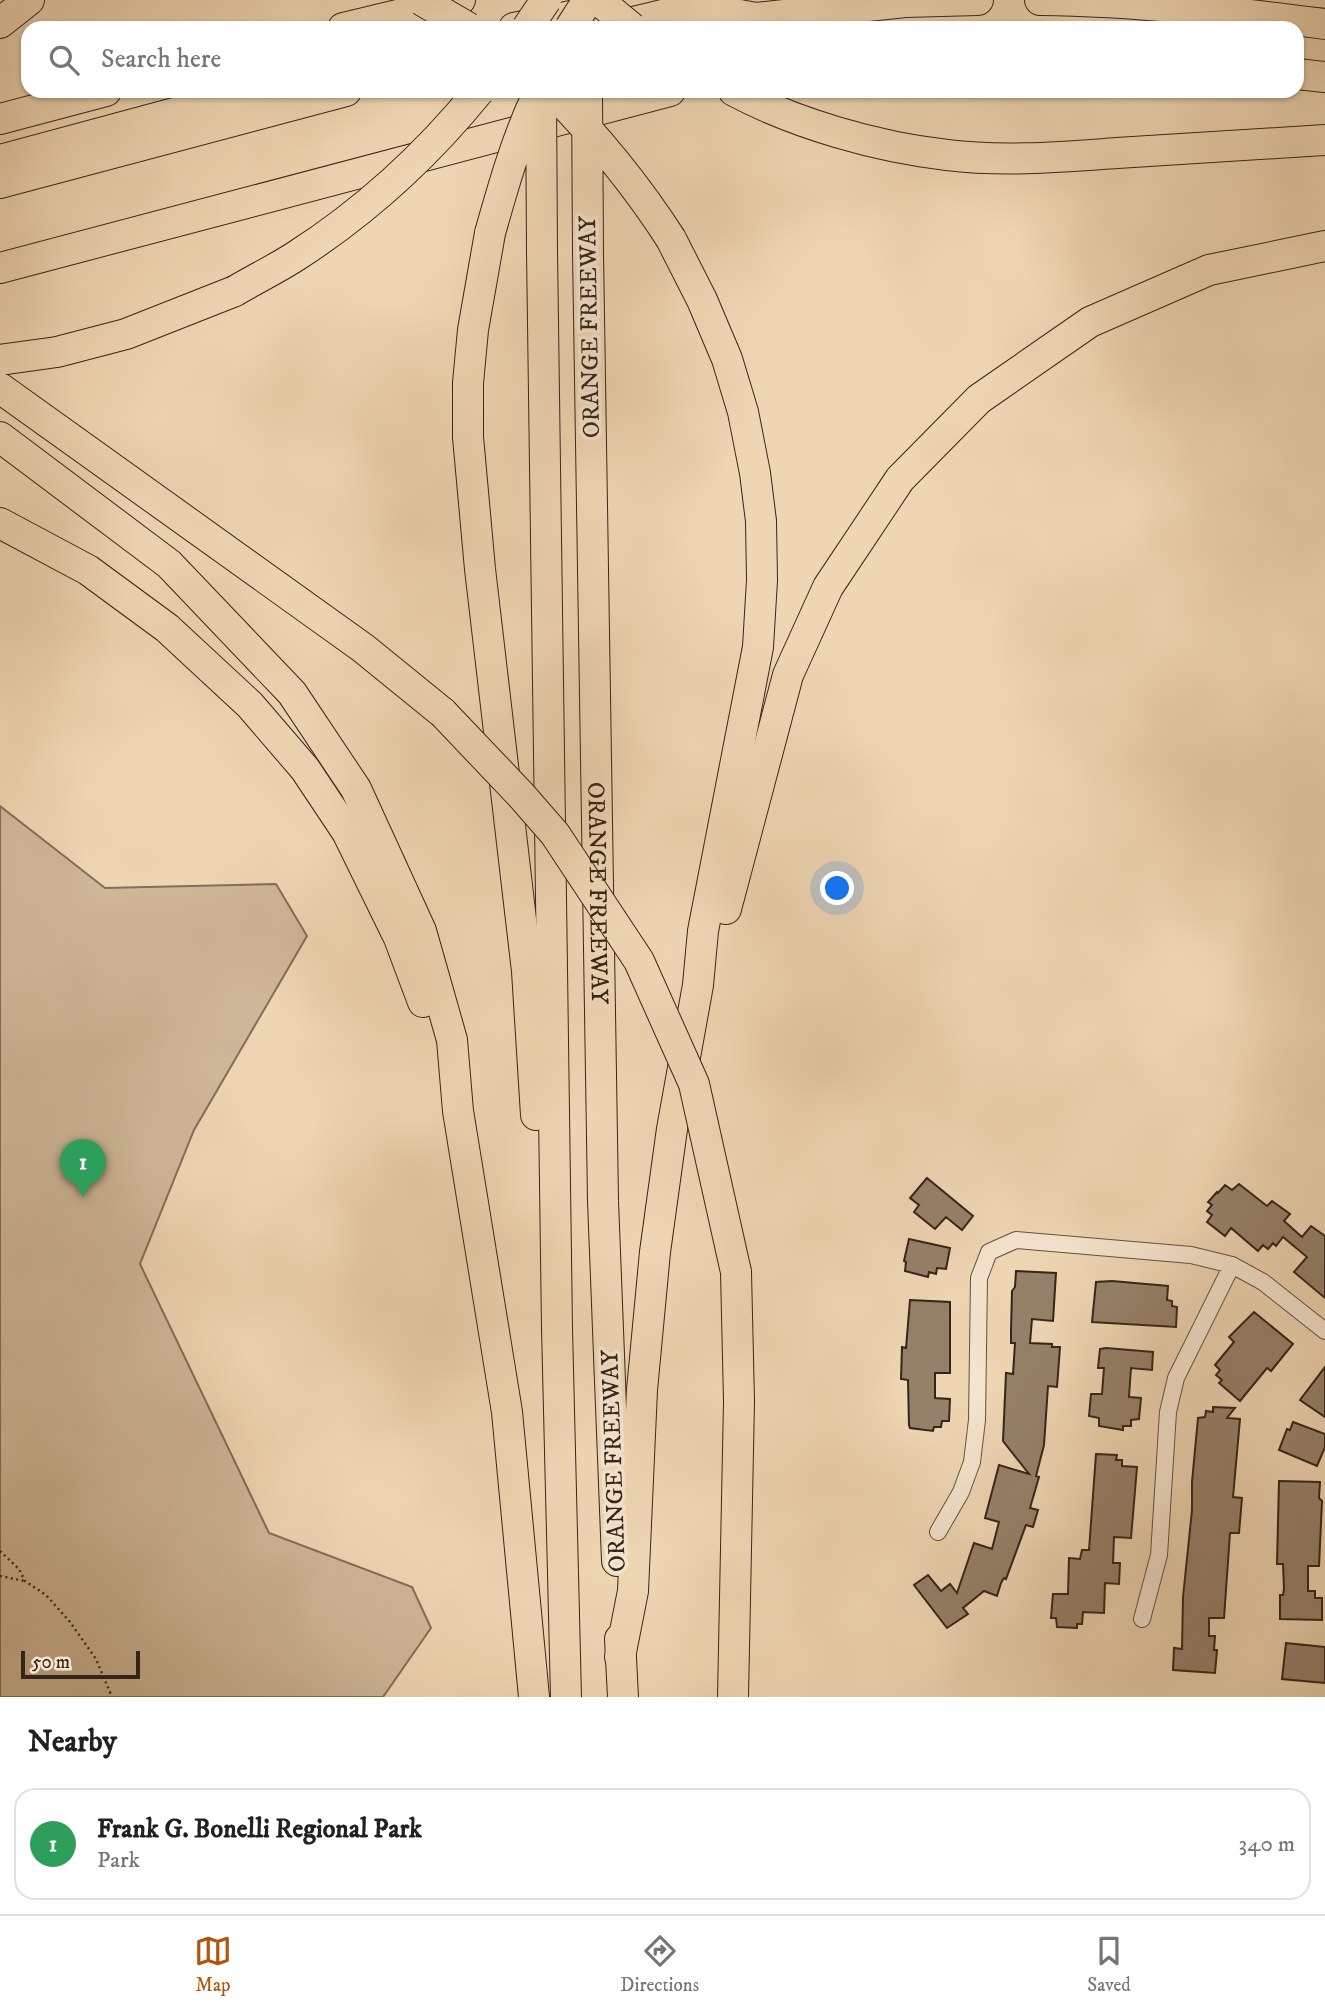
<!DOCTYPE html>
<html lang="en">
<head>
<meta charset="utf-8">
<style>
  body { margin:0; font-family:"IM FELL DW Pica",serif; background:#f2f2f2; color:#202124 }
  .scale { position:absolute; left:21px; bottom:18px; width:119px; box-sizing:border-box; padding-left:7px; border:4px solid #34251a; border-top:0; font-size:19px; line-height:24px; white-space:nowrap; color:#34251a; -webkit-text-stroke:5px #f5e4ce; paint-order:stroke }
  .you { position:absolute; left:838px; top:889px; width:24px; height:24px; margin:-18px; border:5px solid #fff; border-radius:50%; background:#1a73e8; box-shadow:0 0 0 10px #1a73e833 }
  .badge { display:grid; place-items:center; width:46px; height:46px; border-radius:50%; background:#b45309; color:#fff; font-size:23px; font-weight:700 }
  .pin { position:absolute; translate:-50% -58px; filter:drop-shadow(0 2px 4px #0008) }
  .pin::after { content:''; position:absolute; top:37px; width:24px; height:21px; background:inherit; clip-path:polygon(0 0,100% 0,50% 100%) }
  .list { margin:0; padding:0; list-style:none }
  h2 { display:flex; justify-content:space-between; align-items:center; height:91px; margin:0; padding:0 28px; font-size:30px }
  h2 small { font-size:23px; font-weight:400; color:#757577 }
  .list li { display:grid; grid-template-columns:46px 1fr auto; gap:21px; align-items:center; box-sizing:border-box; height:112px; margin:0 14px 14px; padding:0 14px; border:2px solid #e0e0e0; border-radius:21px }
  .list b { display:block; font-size:26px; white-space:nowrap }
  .list p { margin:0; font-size:23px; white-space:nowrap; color:#757577 }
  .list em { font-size:23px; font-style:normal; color:#757577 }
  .icon { flex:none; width:38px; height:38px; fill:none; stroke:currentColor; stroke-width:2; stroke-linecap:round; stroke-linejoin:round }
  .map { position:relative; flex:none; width:1325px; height:1697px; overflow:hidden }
  .search { position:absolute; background:#fff; box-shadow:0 2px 5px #0004; left:21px; right:21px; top:21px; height:77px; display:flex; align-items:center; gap:18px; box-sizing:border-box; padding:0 24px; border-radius:21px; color:#757577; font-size:26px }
  .sheet { height:217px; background:#fff }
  nav { display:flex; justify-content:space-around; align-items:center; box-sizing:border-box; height:98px; border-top:2px solid #e0e0e0; background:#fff; font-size:19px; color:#757577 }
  nav a { display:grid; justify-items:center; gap:4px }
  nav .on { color:#b45309 }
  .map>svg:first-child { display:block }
  .green { fill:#cfb899; stroke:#826e5a; stroke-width:2 }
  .building { fill:#95816a; stroke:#34251a; stroke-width:2 }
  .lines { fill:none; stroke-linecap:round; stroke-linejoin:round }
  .minor-casing { stroke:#635140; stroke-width:18 }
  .motorway-casing { stroke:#34251a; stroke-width:32 }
  .path { stroke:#34251a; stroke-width:2.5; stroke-dasharray:2 3.5; stroke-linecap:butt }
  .minor { stroke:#f5e4ce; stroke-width:16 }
  .motorway { stroke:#efd6b3; stroke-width:30 }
  .motorway-bridge-casing { stroke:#34251a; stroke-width:32; stroke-linecap:butt }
  .motorway-bridge { stroke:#efd6b3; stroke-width:30 }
  .labels { text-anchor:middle; stroke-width:7; stroke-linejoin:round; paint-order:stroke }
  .street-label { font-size:24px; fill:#34251a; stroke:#f5e4ce }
</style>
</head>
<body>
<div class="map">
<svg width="1325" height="1697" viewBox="0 0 1325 1697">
  <rect width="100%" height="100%" fill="#efd6b3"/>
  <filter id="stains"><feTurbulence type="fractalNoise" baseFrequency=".00286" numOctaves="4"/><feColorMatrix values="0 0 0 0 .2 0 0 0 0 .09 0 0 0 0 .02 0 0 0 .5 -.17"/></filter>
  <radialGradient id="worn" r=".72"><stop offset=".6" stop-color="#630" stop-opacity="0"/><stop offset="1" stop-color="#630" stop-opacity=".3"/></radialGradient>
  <!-- green -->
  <path class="green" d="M0,806l105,82 171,-4 31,52 -113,194 -54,134 129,269 143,54 19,41 -48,69h-383z"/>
  <!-- building -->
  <path class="building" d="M927,1178l46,38 -11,14 -16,-13 -11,12 -21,-17 5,-7 -9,-7z
    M1239,1184l28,22 5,-5 18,13 -6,7 18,16 9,-11 14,10v62l-31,-26 13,-15 -24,-20 -7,9 -3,-3 -5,6 -5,-4 -5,6 -27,-23 -6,8 -18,-14 5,-7 -5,-4 5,-6 -4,-3 9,-10 1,1 7,-8 7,5z
    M909,1239l41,9 -4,21 -9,-1 -1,6 -7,-2 -1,5 -23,-6 1,-9 -2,-1z
    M1016,1271l40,2 -3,48 -21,-2 -2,24 22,1v3h8l-3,40 -9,-1 -4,59 -8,31 3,1 -9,31 8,2 -5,17 -7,-2 -20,54 -2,-1 -3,5 -4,13 -13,-5 -21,17 5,6 -21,14 -33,-43 14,-10 13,16 9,-7 7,9 17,-50 18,6 7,-27 -14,-4 14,-53 30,9 -26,-33 3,-68 7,1 2,-31h-4v-13l1,-39 3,-4z
    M1112,1281l56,5 -1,14 5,1v5l5,1 -1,20 -84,-5 4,-40z
    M910,1300l40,2v71h-15v25l15,1 -1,22h-7l-1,6h-7l-1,4 -23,-3 -1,-3 -1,-45 -7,-1 1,-32 4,1z
    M1254,1312l39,32 -22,27 -4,-3 -27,33 -21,-18 3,-3 -6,-5 4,-5 -5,-5 19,-23 -5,-5z
    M1106,1348l47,4 -1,18 -21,-2 -2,29 12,1 -2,21 -8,1v6h-8v4l-24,-4v-8l-10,-2 2,-22h11l2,-26h-6l2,-19z
    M1325,1367v50l-25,-17z
    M1213,1407l22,1 -8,10 13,1 -7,78 9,1 -3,35h-9l-6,85h-15v18h6l-1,14h3l-2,23 -42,-3 1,-22 8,1 1,-52 9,-87v-28l6,-64 7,-1 1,-6 7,1z
    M1293,1422l32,12v13l-8,19 -38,-16 8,-21 3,1z
    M1096,1454l21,1 -1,5h6v6l15,1 -6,71 -17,-1 -1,26h7l-1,21 -14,-1 -1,30 -21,-1 -1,12h-5v4l-20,-1 -1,-9h-5l2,-24h15l1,-36 11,1 2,-9h7z
    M1279,1481l41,1 -1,16 3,3 -3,65h-11v25h7v7h7v22l-42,-1v-24h3l1,-6 -1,-25h-6z
    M1286,1643l39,4v36l-43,-4z"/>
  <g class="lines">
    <defs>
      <path id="minor" d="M938,1532l23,-40 11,-30 5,-42 2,-142 10,-26 27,-12 175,15 41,10 31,17 62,49
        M1142,1619l17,-64 9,-143 8,-34 56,-113"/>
      <g id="motorway">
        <path d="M1040,0c96,1 190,12 285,24"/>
        <path d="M696,7l60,11 149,-16 73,-2"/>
        <path d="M0,23l29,-23"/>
        <path d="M343,28l117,-28"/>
        <path d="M514,28l85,-18"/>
        <path d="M608,28l88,-21 19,-2"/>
        <path d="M1297,74l28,3"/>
        <path d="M734,91c62,33 143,56 213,64 57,7 114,2 170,-2 70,-4 139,-9 208,-13"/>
        <path d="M0,119l106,-28"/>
        <path d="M0,160l256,-69"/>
        <path d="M0,183l346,-92"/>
        <path d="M490,233l-17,97 -5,53v54l12,132 47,402 9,144"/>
        <path d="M542,251l15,1077 9,369"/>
        <path id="s1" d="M588,253l15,948 14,360"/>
        <path d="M0,268l670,-177"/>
        <path d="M0,360l57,-8 69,-18 109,-43"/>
        <path d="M0,388l363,260 80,65"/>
        <path d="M0,437l169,127 123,129 64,96 65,142 31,109 6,71 49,301 27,285"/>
        <path d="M0,523l88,47 79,58 83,77 55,64 42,63 52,106 24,64"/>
        <path d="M726,909l62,-234 40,-88 72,-108 79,-80 111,-77 119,-52 116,-24"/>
        <path d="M620,1639l3,58"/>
        <path d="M620,1657l13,-66 9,-201 13,-138 17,-123 26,-144 5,-54 55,-284 4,-67 -1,-59 -6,-48 -12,-61 -16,-53 -25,-59 -31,-61"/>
        <path d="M733,1697l6,-296 -3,-129"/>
      </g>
    </defs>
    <!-- minor casing -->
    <use href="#minor" class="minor-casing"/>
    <!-- motorway casing -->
    <use href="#motorway" class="motorway-casing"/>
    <!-- path -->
    <path class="path" d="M0,1551l19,18 6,12 21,14 24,27 26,37 16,38
      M0,1576l25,5"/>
    <!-- minor -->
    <use href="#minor" class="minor"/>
    <!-- motorway -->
    <use href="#motorway" class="motorway"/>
    <defs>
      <path id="motorway-bridge" d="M421,0l48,28
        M598,0l34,28
        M527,28l19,-28
        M570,28l18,-28
        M541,91l1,160
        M551,91c45,45 86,95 120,148
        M587,91l1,162
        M490,233c13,-46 26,-92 46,-135
        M235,291c20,-12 41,-22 61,-35 70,-45 130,-100 183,-165
        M443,713l78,82 34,39 84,127 55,123 42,188"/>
    </defs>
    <!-- motorway-bridge casing -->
    <use href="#motorway-bridge" class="motorway-bridge-casing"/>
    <!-- motorway-bridge -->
    <use href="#motorway-bridge" class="motorway-bridge"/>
  </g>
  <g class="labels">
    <!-- street labels -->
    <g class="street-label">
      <text transform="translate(589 327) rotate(-91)" y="8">ORANGE FREEWAY</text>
      <text dy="8" stroke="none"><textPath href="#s1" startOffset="640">ORANGE FREEWAY</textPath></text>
      <text transform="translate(613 1461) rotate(-92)" y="8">ORANGE FREEWAY</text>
    </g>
  </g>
  <rect width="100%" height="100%" filter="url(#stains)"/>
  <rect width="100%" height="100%" fill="url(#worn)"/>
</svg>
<div class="scale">50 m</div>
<div class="you"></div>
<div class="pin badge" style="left:83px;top:1197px;background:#2e9e5b">1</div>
<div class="search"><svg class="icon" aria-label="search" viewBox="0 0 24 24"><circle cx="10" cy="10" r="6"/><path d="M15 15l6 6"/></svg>Search here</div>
</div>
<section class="sheet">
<h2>Nearby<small></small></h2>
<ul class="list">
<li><span class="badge" style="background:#2e9e5b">1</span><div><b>Frank G. Bonelli Regional Park</b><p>Park</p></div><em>340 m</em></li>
</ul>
</section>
<nav>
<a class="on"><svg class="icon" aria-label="map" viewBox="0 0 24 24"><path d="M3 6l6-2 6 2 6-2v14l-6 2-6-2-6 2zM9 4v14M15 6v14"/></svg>Map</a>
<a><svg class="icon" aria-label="directions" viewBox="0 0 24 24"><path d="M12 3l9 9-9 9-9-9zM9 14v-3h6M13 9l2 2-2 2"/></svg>Directions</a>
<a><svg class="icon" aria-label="saved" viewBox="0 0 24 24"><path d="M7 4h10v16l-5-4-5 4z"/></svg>Saved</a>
</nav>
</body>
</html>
